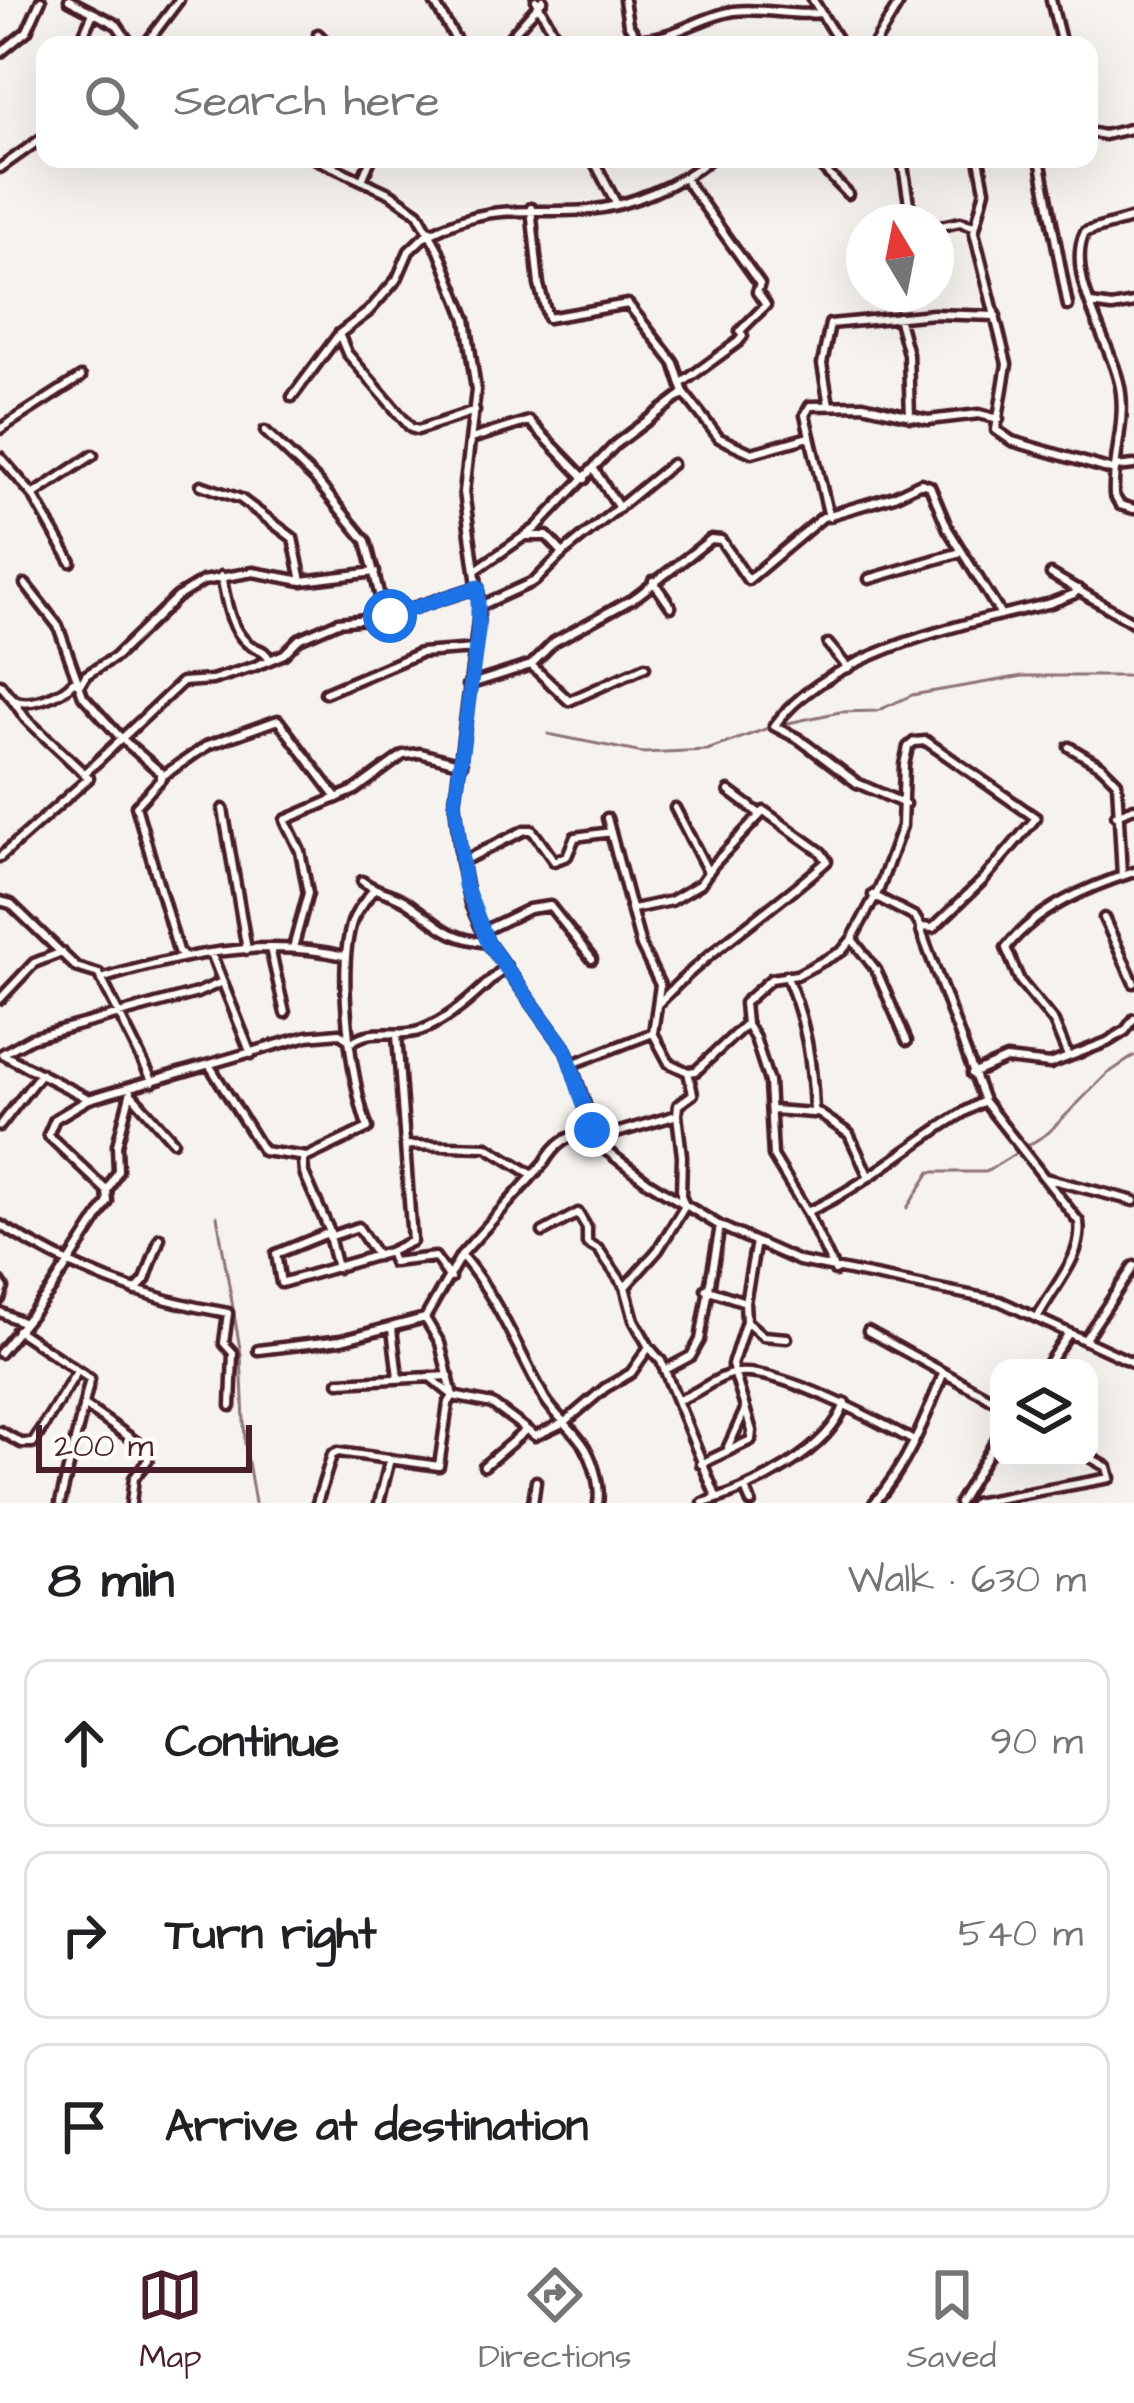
<!DOCTYPE html>
<html lang="en">
<head>
<meta charset="utf-8">
<style>
  body { margin:0; font-family:"Architects Daughter",sans-serif; background:#f6f6f6; color:#202124 }
  .controls { position:absolute; right:36px; bottom:36px; display:grid; overflow:hidden; border-radius:24px; box-shadow:0 12px 48px #0002 }
  .controls button { width:108px; height:108px; display:grid; place-items:center; padding:0; border:0; border-bottom:3px solid #e0e0e0; background:#fff; color:#202124; font:60px sans-serif }
  .compass { position:absolute; left:846px; top:204px; width:108px; height:108px; border-radius:50%; background:#fff; box-shadow:0 12px 48px #0002; rotate:350deg }
  .scale { position:absolute; left:36px; bottom:30px; width:216px; box-sizing:border-box; padding-left:12px; border:6px solid #4a1f2b; border-top:0; font-size:33px; line-height:42px; white-space:nowrap; color:#4a1f2b; -webkit-text-stroke:9px #fdfcf7; paint-order:stroke }
  .stop { position:absolute; width:36px; height:36px; margin:-27px; border:9px solid #1a73e8; border-radius:50%; background:#fff }
  .stop.end { background:#1a73e8; border-color:#fff; box-shadow:0 3px 12px #0008 }
  .list { margin:0; padding:0; list-style:none }
  h2 { display:flex; justify-content:space-between; align-items:center; height:156px; margin:0; padding:0 48px; font-size:51px }
  h2 small { font-size:39px; font-weight:400; color:#757577 }
  .list li { display:grid; grid-template-columns:78px 1fr auto; gap:36px; align-items:center; box-sizing:border-box; height:168px; margin:0 24px 24px; padding:0 24px; border:3px solid #e0e0e0; border-radius:24px }
  .list b { display:block; font-size:45px; white-space:nowrap }
  .list em { font-size:39px; font-style:normal; color:#757577 }
  .icon { flex:none; width:66px; height:66px; fill:none; stroke:currentColor; stroke-width:2; stroke-linecap:round; stroke-linejoin:round }
  .map { position:relative; flex:none; width:1134px; height:1503px; overflow:hidden }
  .search { position:absolute; background:#fff; box-shadow:0 12px 48px #0002; left:36px; right:36px; top:36px; height:132px; display:flex; align-items:center; gap:30px; box-sizing:border-box; padding:0 42px; border-radius:24px; color:#757577; font-size:45px }
  .sheet { height:732px; background:#fff }
  nav { display:flex; justify-content:space-around; align-items:center; box-sizing:border-box; height:168px; border-top:3px solid #e0e0e0; background:#fff; font-size:33px; color:#757577 }
  nav a { display:grid; justify-items:center; gap:6px }
  nav .on { color:#4a1f2b }
  .map>svg:first-child { display:block }
  .lines { fill:none; stroke-linecap:round; stroke-linejoin:round }
  .stream { stroke:#8e7378; stroke-width:3 }
  .street-casing { stroke:#4a1f2b; stroke-width:15 }
  .street { stroke:#fdfcf7; stroke-width:6 }
  .route { stroke:#1a73e8; stroke-width:15 }
</style>
</head>
<body>
<div class="map">
<svg width="1134" height="1503" viewBox="0 0 1134 1503">
  <rect width="100%" height="100%" fill="#f6f3ef"/>
  <filter id="ink" filterUnits="userSpaceOnUse"><feTurbulence type="fractalNoise" baseFrequency=".00833" numOctaves="2"/><feDisplacementMap in="SourceGraphic" scale="24" xChannelSelector="R" yChannelSelector="G"/><feConvolveMatrix kernelMatrix="1 2 1 2 8 2 1 2 1" color-interpolation-filters="sRGB"/></filter>
  <g filter="url(#ink)">
    <g class="lines">
      <!-- stream -->
      <path class="stream" d="M548,734l95,19 64,-3 67,-24 66,-14 37,-1 35,-16 111,-19h111
        M907,1208l23,-36h56l62,-39 59,-59 27,-18
        M217,1216l24,138 4,90 10,59"/>
      <defs>
        <path id="street" d="M69,0l48,25 14,20
          M433,0l26,45
          M536,0l24,45
          M624,0l4,24 14,21
          M813,0l28,45
          M1051,0l11,45
          M318,34l11,11
          M641,39c32,0 61,-23 93,-28 29,-4 58,6 87,2
          M79,45l14,-32
          M145,45l34,-45
          M503,45l40,-45
          M874,45l27,-45
          M0,53l27,-22 14,-31
          M1089,132l15,3 30,-7
          M316,159l75,35 27,19 21,38 27,68 10,71 -12,102 16,114 -25,196 6,60 9,42 18,39 78,107 33,95 49,37 72,44 79,35 201,40 134,62
          M593,159l23,44
          M814,159l34,35
          M902,159l10,63
          M979,159l6,31 -11,42 33,132 -11,66 16,11 103,30
          M1040,159l28,147
          M0,168l45,-32
          M362,180l9,-21
          M531,208l8,77 9,33 80,-14 46,59 10,30 35,45 33,15 57,-16
          M1134,218l-49,14c-22,44 31,117 36,161 4,34 -9,68 -7,102l6,10 14,4
          M936,227l24,-5 14,4
          M431,233c60,-31 96,-19 158,-23 40,-4 90,-25 121,-51
          M1091,304l21,3 22,-4
          M898,317l10,37 2,63
          M339,334l8,19 64,75 7,2 57,-19
          M682,383l56,-41 5,-6 -3,-5 26,-26 -9,-13 3,-8 -76,-106
          M292,397l47,-63 29,-22 29,-33 12,-28 21,-20
          M829,405l-7,-41 8,-40 103,-10 63,2
          M0,429l81,-52
          M265,431l50,48 51,62 19,76 93,-30
          M471,439l58,-18 56,58
          M0,457l33,38 38,67
          M1115,467l19,-2
          M595,471l24,37
          M201,485l40,14 52,39 9,43
          M33,495l60,-40
          M829,517l-24,-102 5,-9 53,-1 65,15 51,-6 20,5
          M527,536h20l16,17
          M476,570l60,-42 79,-83 69,-52
          M1051,574l83,49
          M221,576c5,21 8,52 26,67 10,8 16,4 23,17
          M869,579l92,-27
          M653,581l18,26
          M25,584l33,42 25,70 37,41 40,35 1,7 -25,27 42,145 6,6
          M480,606l55,-25 28,-28 109,-89
          M828,644l20,24
          M531,665l38,36 76,-34
          M0,684c3,4 11,14 14,16 16,8 49,-6 59,-18l8,2 5,-9 29,-18 62,-60 26,-16 50,-9 49,9 73,-9
          M468,685l63,-20 23,-23 82,-45 75,-58 10,1 27,40 75,-63 71,-21 27,-13 9,3 18,43 53,86
          M325,693l95,-40 55,-4
          M1069,747l32,19 16,16 5,94
          M84,774l98,-92 30,-2 41,-13 31,-13 15,-15 39,-17 47,-5
          M161,777l47,-32 70,-25 59,78
          M729,791l31,23
          M905,804l-48,-21 -58,-44 -25,-13c54,-75 190,-102 277,-123l23,-9 4,-5
          M675,808l33,64
          M223,809l24,141
          M1116,815l18,-7
          M0,857l89,-79 -63,-59 -14,-20
          M461,862l64,-32h7l22,31 13,-5 8,-19 36,-5
          M362,881c14,11 28,11 43,20 34,22 37,36 83,42
          M373,890c-7,10 -17,20 -21,32 -15,48 -2,159 16,206l-65,31 1,14 26,59 -54,22 5,29 108,-31 23,-11 -15,-206
          M873,895l42,22 6,10
          M0,901l11,3 65,63 23,7 54,108
          M633,909l38,-8 29,-17 14,-20 50,-53 57,41 6,9c-55,50 -119,88 -169,143
          M1104,918l30,65
          M483,931l46,-22 21,-3 42,53
          M852,939l24,31 31,71
          M270,948l15,65
          M293,948l15,-55 -8,-42 -15,-31 70,-30 48,-35 17,-2 42,11
          M211,953l40,101
          M786,975c20,45 26,86 28,135l35,24 19,41
          M101,979c78,-24 163,-42 243,-23
          M0,999l34,-36 28,-11
          M747,1025l8,13 14,44 4,74 34,56 28,59
          M653,1033l16,30 19,9
          M2,1054l29,-16 166,-45 25,-11
          M2,1054l87,45
          M1068,1056l-14,-34 -34,-41 -14,-33c31,-40 82,-61 128,-76
          M572,1064l81,-31 7,-48 -19,-39 -34,-128
          M210,1066l53,85 44,6
          M972,1074l34,-15 44,5 57,-22 18,-11 9,-12
          M133,1096l40,45
          M773,1110l40,3
          M0,1126l41,-53
          M596,1139l81,-24 1,-10 15,-11 -5,-22 8,-1 50,-47 -2,-21 27,-24 26,-4 45,-24 10,-12 27,-50 23,-63 2,-61 4,-18 6,-5 12,-1 110,77 -53,62 -50,48 -12,-1v4l63,170 95,121c5,35 -27,66 -42,96
          M407,1145l80,2 46,28
          M1045,1178l89,23
          M107,1191l-59,-56 7,-16 34,-20 218,-63 32,-3 13,9c19,-15 44,-4 67,-11 34,-12 61,-41 87,-65
          M807,1212c64,-28 115,-79 177,-111
          M0,1225c73,45 143,74 228,88l-4,30 9,10 -2,53
          M543,1232l35,-19 9,15v15l12,7 26,37
          M329,1236l8,32
          M329,1237l29,-10 19,29
          M756,1242l-11,60 1,19 17,15 24,2
          M389,1252l4,10 42,-5 15,21
          M461,1255c38,44 56,94 84,144 11,18 30,31 41,50 8,14 15,39 12,54
          M0,1282l4,6 -4,11
          M706,1289l39,13
          M135,1291l10,-11 15,-42
          M0,1312l22,10
          M425,1318l15,25 13,53
          M392,1329l6,48
          M17,1330l73,49 -30,124
          M868,1331l131,72
          M1085,1339l49,-73
          M649,1347l12,14 56,138
          M258,1350l83,-10 84,-22 36,-63 83,-92c13,-22 23,-26 47,-33
          M0,1353l51,-63 57,-88 -1,-11 11,-20 -1,-26 15,-58
          M1045,1368l24,-35
          M665,1370l26,-14 9,-16 20,-114
          M430,1377l21,17
          M339,1382l110,-6
          M678,1400c19,-6 32,-19 50,-25 40,-14 148,45 184,65
          M85,1406l61,43 2,11 -14,18 -3,25
          M0,1431l21,12h12l43,-70
          M728,1447l17,-37
          M701,1464l50,-24 1,-9 -20,-66 14,-44
          M484,1466l42,-36
          M745,1488l6,15
          M317,1503l15,-48 6,-3 101,14 9,-62 5,-8 39,8 43,32 30,-14 40,-34 26,-15 18,-26 -15,-27 -9,-33 33,-37 27,-44 -4,-11 1,-39 -5,-41
          M379,1503l11,-44
          M533,1503l3,-22
          M703,1503c46,-12 127,-52 142,-100
          M874,1503c32,-35 52,-85 69,-129
          M959,1503l40,-68
          M974,1503l136,-25 -3,-11 -18,-10"/>
      </defs>
      <!-- street casing -->
      <use href="#street" class="street-casing"/>
      <!-- street -->
      <use href="#street" class="street"/>
    </g>
  </g>
  <g class="lines" filter="url(#ink)">
    <!-- route -->
    <path class="route" d="M390,616l88,-29v44l-23,171 10,83 23,58 78,107 26,80"/>
  </g>
</svg>
<div class="controls">
<button><svg class="icon" aria-label="layers" viewBox="0 0 24 24"><path d="M12 4l9 5-9 5-9-5zM3 14l9 5 9-5"/></svg></button>
</div>
<svg class="compass" viewBox="-18 -18 36 36"><path d="M0-13l5 13h-10z" fill="#e53935"/><path d="M0 13l5-13h-10z" fill="#757577"/></svg>
<div class="scale">200 m</div>
<div class="stop" style="left:390px;top:616px"></div>
<div class="stop end" style="left:592px;top:1130px"></div>
<div class="search"><svg class="icon" aria-label="search" viewBox="0 0 24 24"><circle cx="10" cy="10" r="6"/><path d="M15 15l6 6"/></svg>Search here</div>
</div>
<section class="sheet">
<h2>8 min<small>Walk · 630 m</small></h2>
<ul class="list">
<li><svg class="icon" aria-label="ahead" viewBox="0 0 24 24"><path d="M12 20V5M6 11l6-6 6 6"/></svg><div><b>Continue</b></div><em>90 m</em></li>
<li><svg class="icon" aria-label="right" viewBox="0 0 24 24"><path d="M7 20v-9h11M14 6l5 5-5 5"/></svg><div><b>Turn right</b></div><em>540 m</em></li>
<li><svg class="icon" aria-label="arrive" viewBox="0 0 24 24"><path d="M6 21V4h12l-3 4 3 4H6"/></svg><div><b>Arrive at destination</b></div></li>
</ul>
</section>
<nav>
<a class="on"><svg class="icon" aria-label="map" viewBox="0 0 24 24"><path d="M3 6l6-2 6 2 6-2v14l-6 2-6-2-6 2zM9 4v14M15 6v14"/></svg>Map</a>
<a><svg class="icon" aria-label="directions" viewBox="0 0 24 24"><path d="M12 3l9 9-9 9-9-9zM9 14v-3h6M13 9l2 2-2 2"/></svg>Directions</a>
<a><svg class="icon" aria-label="saved" viewBox="0 0 24 24"><path d="M7 4h10v16l-5-4-5 4z"/></svg>Saved</a>
</nav>
</body>
</html>
